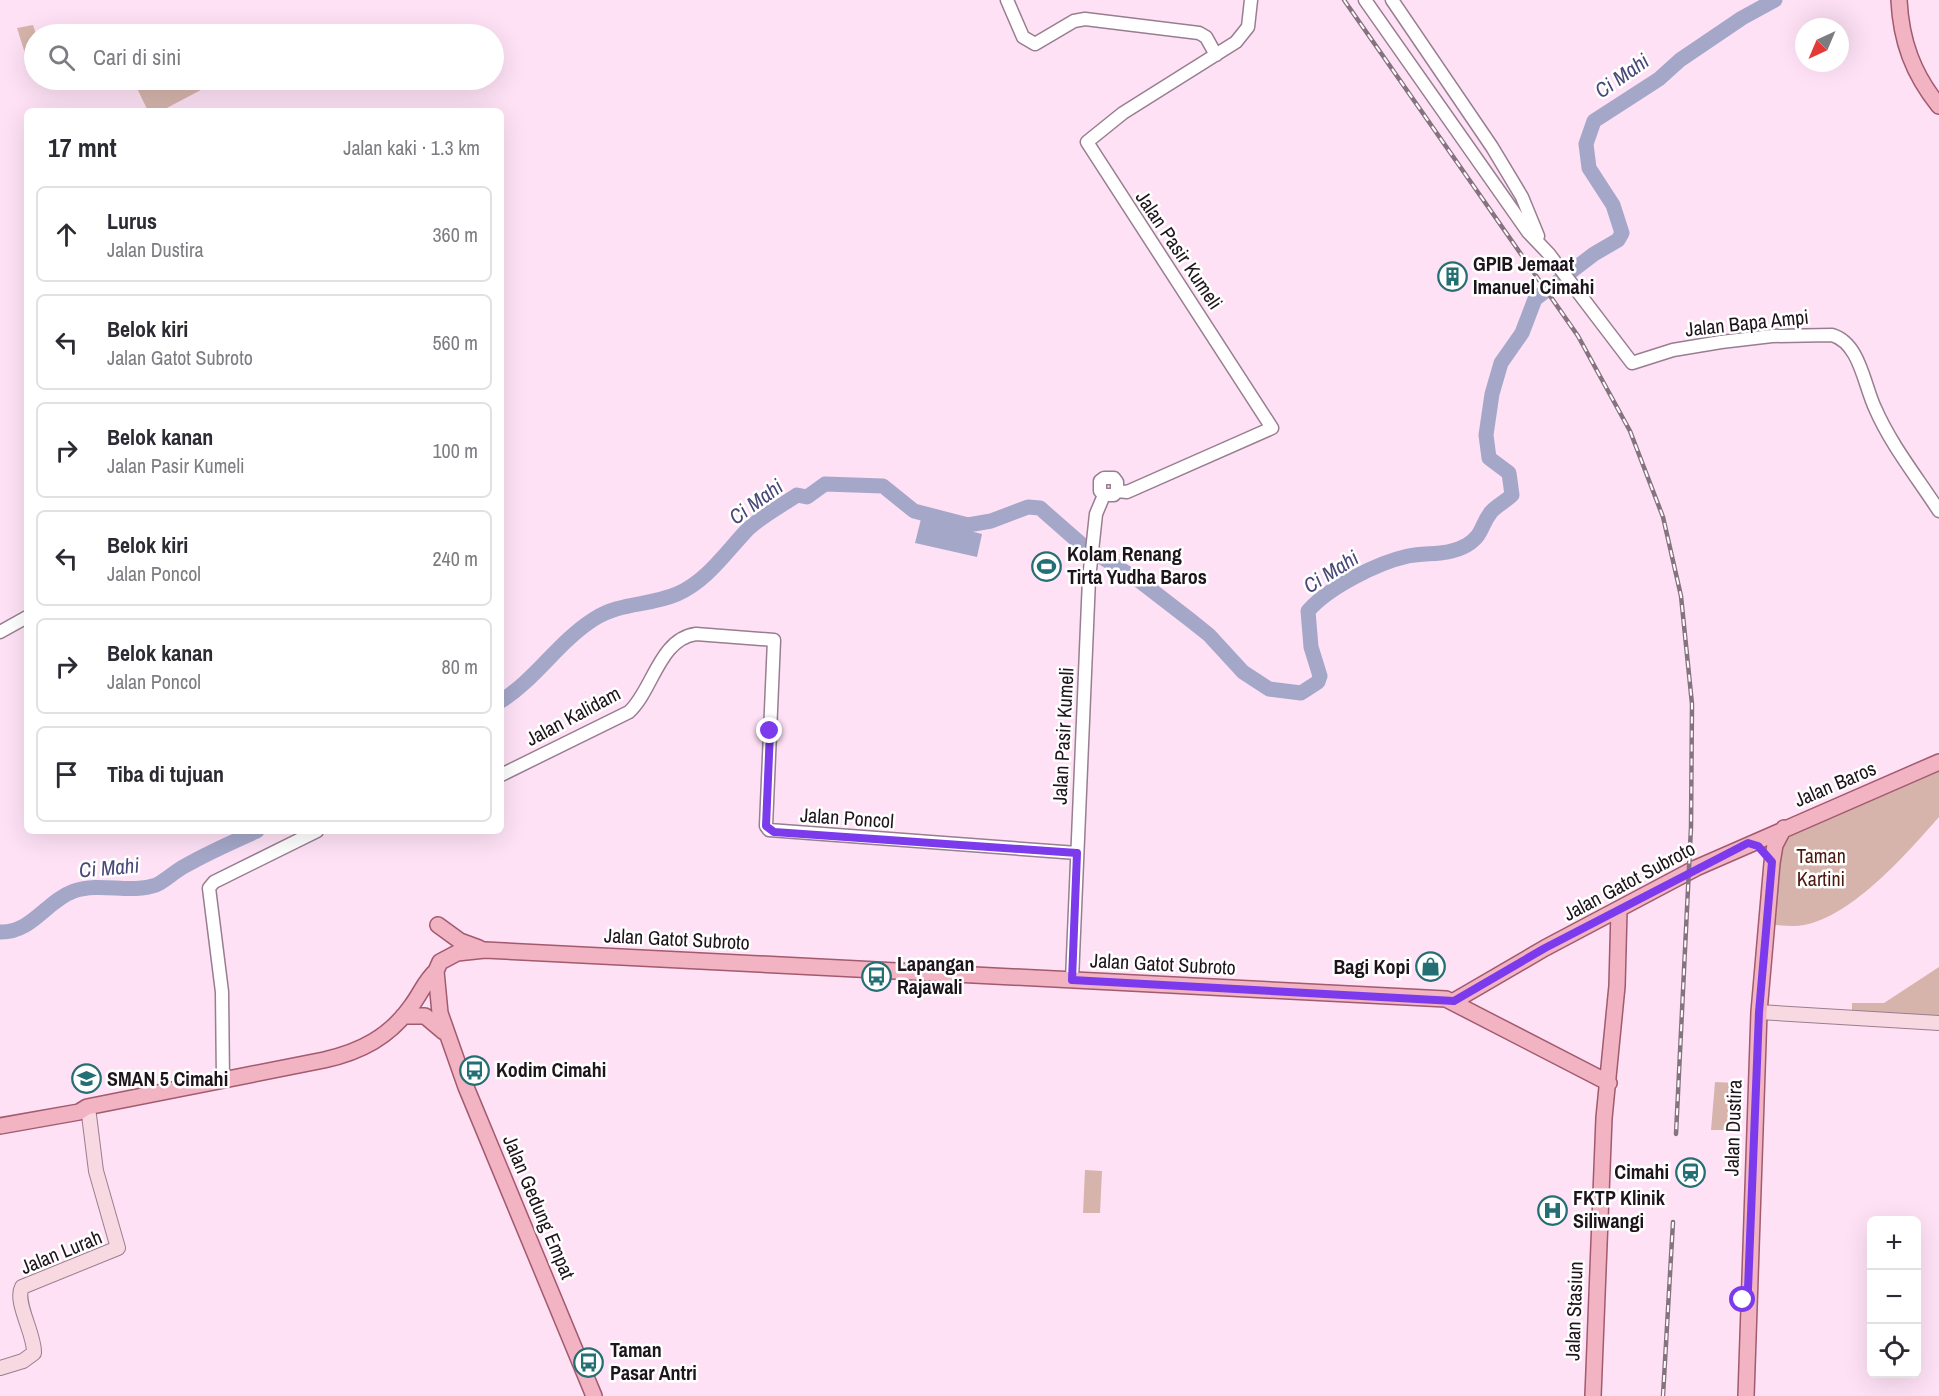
<!DOCTYPE html>
<html lang="id">
<head>
<meta charset="utf-8">
<style>
  body { margin:0; font-family:"Archivo Narrow",sans-serif; background:#f2f2f3; color:#2b2b33 }
  .controls { position:absolute; right:18px; bottom:18px; display:grid; overflow:hidden; border-radius:9px; box-shadow:0 6px 24px #0002 }
  .controls button { width:54px; height:54px; display:grid; place-items:center; padding:0; border:0; border-bottom:2px solid #e1e1e2; background:#fff; color:#2b2b33; font:30px sans-serif }
  .compass { position:absolute; left:1795px; top:18px; width:54px; height:54px; border-radius:50%; background:#fff; box-shadow:0 6px 24px #0002; rotate:224deg }
  .stop { position:absolute; width:18px; height:18px; margin:-14px; border:4px solid #7c3aed; border-radius:50%; background:#fff }
  .stop.end { background:#7c3aed; border-color:#fff; box-shadow:0 2px 6px #0008 }
  .list { margin:0; padding:0; list-style:none }
  h2 { display:flex; justify-content:space-between; align-items:center; height:78px; margin:0; padding:0 24px; font-size:26px }
  h2 small { font-size:20px; font-weight:400; color:#7c7c81 }
  .list li { display:grid; grid-template-columns:39px 1fr auto; gap:18px; align-items:center; box-sizing:border-box; height:96px; margin:0 12px 12px; padding:0 12px; border:2px solid #e1e1e2; border-radius:9px }
  .list b { display:block; font-size:22px; white-space:nowrap }
  .list p { margin:0; font-size:20px; white-space:nowrap; color:#7c7c81 }
  .list em { font-size:20px; font-style:normal; color:#7c7c81 }
  .icon { flex:none; width:33px; height:33px; fill:none; stroke:currentColor; stroke-width:2; stroke-linecap:round; stroke-linejoin:round }
  .map { position:relative; flex:none; width:1939px; height:1396px; overflow:hidden }
  .search { position:absolute; background:#fff; box-shadow:0 6px 24px #0002; left:24px; top:24px; width:480px; height:66px; display:flex; align-items:center; gap:15px; box-sizing:border-box; padding:0 21px; border-radius:33px; color:#7c7c81; font-size:22px }
  .panel { position:absolute; background:#fff; box-shadow:0 6px 24px #0002; left:24px; top:108px; width:480px; height:726px; border-radius:9px }
  .map>svg:first-child { display:block }
  .green { fill:#d6b4ac }
  .water { fill:#a5a7c9 }
  .lines { fill:none; stroke-linecap:round; stroke-linejoin:round }
  .river { stroke:#a5a7c9; stroke-width:15 }
  .tertiary-casing { stroke:#987e90; stroke-width:15 }
  .secondary-casing { stroke:#987e90; stroke-width:16 }
  .primary-casing { stroke:#a25a6e; stroke-width:18 }
  .tertiary { stroke:#fff; stroke-width:12 }
  .secondary { stroke:#f8d9e1; stroke-width:14 }
  .primary { stroke:#f2b3c2; stroke-width:15 }
  .rail-casing { stroke:#867380; stroke-width:4.5 }
  .rail { stroke:#fff; stroke-width:2; stroke-dasharray:7; stroke-linecap:butt }
  .route { stroke:#7c3aed; stroke-width:8 }
  .labels { text-anchor:middle; stroke-width:5; stroke-linejoin:round; paint-order:stroke }
  .street-label { font-size:20px; fill:#1e141b; stroke:#fff }
  .poi-label { font-size:20px; font-weight:bold; fill:#1e141b; stroke:#fff; text-anchor:start }
  .park-label { font-size:20px; fill:#4c190f; stroke:#fff }
  .water-label { font-size:21px; font-style:italic; fill:#484879; stroke:#fff }
</style>
</head>
<body>
<div class="map">
<svg width="1939" height="1396" viewBox="0 0 1939 1396">
  <rect width="100%" height="100%" fill="#fee1f5"/>
  <!-- green -->
  <path class="green" d="M33,25l3,9 -2,31 -5,1 -12,-38z
    M133,80h85v1l-57,30h-13z
    M1939,767v50c-31,35 -86,99 -135,108 -10,2 -22,0 -32,0l7,-82 15,-12z
    M1939,967v53l-87,-4v-13h32z
    M1715,1082l20,1 -4,47h-20z
    M1085,1170l17,1 -2,42h-17z"/>
  <!-- water -->
  <path class="water" d="M921,519l61,15 -5,23 -62,-14z"/>
  <g class="lines">
    <!-- river -->
    <path class="river" d="M501,701c36,-23 57,-59 93,-82 26,-17 55,-13 83,-25 30,-13 49,-42 71,-65 14,-13 33,-23 49,-34l10,2 18,-13 58,2 31,25 54,14 23,-4 37,-14 12,1 41,36 60,38 48,37 20,16 34,37 26,17 32,4 17,-11 2,-6 -9,-29 -3,-36c21,-24 69,-48 100,-55 21,-4 40,0 59,-11 17,-11 13,-19 24,-33 5,-6 15,-11 21,-17l-3,-22 -20,-15 -3,-23 6,-41 9,-31 21,-30 13,-34 59,-45 24,-14 4,-7 -9,-28 -24,-37 -3,-24 8,-23 65,-42 21,-19 62,-42 33,-18
      M0,932c32,1 46,-31 74,-41 27,-9 56,3 82,-6 9,-4 18,-13 27,-18 24,-14 49,-25 74,-36"/>
    <defs>
      <path id="tertiary" d="M1007,0l16,37 12,7 39,-23 11,-2 114,14 7,4 10,18
        M1365,0l163,232 21,22 83,109 41,-13 48,-8 51,-6 60,-1c28,8 32,50 43,73 16,37 42,69 64,103
        M1392,0l100,147 30,50 16,39
        M1117,491v-9l-3,-4h-10l-4,3v10l4,4h10l3,-4 10,1 145,-64 -185,-286 36,-29 113,-71 12,-15 3,-27
        M0,632l27,-15
        M501,775l128,-63c24,-22 30,-73 67,-78l78,6 -8,186 3,4 308,23
        M1072,980l17,-401 7,-65 8,-19
        M223,1081l-1,-89 -13,-104 5,-6 103,-51"/>
      <path id="secondary" d="M1759,1012l180,11
        M0,1368l23,-7 11,-8c1,-19 -20,-51 -12,-66l96,-39 -22,-77 -7,-56"/>
      <path id="primary" d="M1899,0c2,41 14,74 40,106
        M438,925l22,16 19,7
        M1454,1001l91,-53 151,-80 243,-106
        M403,1016h22l19,16
        M0,1126l79,-14 8,-5 237,-47c36,-8 66,-23 88,-55 9,-12 13,-24 24,-34
        M594,1396l-128,-309 -26,-74 -4,-42 4,-9 17,-9 28,-3 961,49 163,84
        M1593,1396l11,-278 13,-132 2,-76
        M1746,1396l13,-384 13,-149 3,-18 9,-17"/>
    </defs>
    <!-- tertiary casing -->
    <use href="#tertiary" class="tertiary-casing"/>
    <!-- secondary casing -->
    <use href="#secondary" class="secondary-casing"/>
    <!-- primary casing -->
    <use href="#primary" class="primary-casing"/>
    <!-- tertiary -->
    <use href="#tertiary" class="tertiary"/>
    <!-- secondary -->
    <use href="#secondary" class="secondary"/>
    <!-- primary -->
    <use href="#primary" class="primary"/>
    <defs>
      <path id="rail" d="M1344,0l234,336 52,95 33,86 18,79 11,108 -1,123 -15,307
        M1663,1396l10,-174"/>
    </defs>
    <!-- rail casing -->
    <use href="#rail" class="rail-casing"/>
    <!-- rail -->
    <use href="#rail" class="rail"/>
  </g>
  <g class="lines">
    <!-- route -->
    <path class="route" d="M770,731l-4,95 8,6 303,21 -5,127 382,21 91,-53 203,-105 10,3 14,16 -13,150 -11,277 -5,11"/>
  </g>
  <!-- icons -->
  <defs>
    <symbol id="building-ring" viewBox="-11 -11 22 22"><circle r="9.5" fill="#fff" stroke="#246f73" stroke-width="1.5"/><path d="M-4-6H4V6H1V3H-1V6H-4ZM-2.5-4.3h1.7v1.8h-1.7ZM.8-4.3h1.7v1.8H.8ZM-2.5-1h1.7V.8h-1.7ZM.8-1h1.7V.8H.8Z" fill="#246f73"/></symbol>
    <symbol id="stadium-ring" viewBox="-11 -11 22 22"><circle r="9.5" fill="#fff" stroke="#246f73" stroke-width="1.5"/><path d="M0-5a6.5 5 0 1 0 0 10a6.5 5 0 1 0 0-10ZM-3.5-1.8h7v3.6h-7Z" fill="#246f73"/></symbol>
    <symbol id="shop-ring" viewBox="-11 -11 22 22"><circle r="9.5" fill="#fff" stroke="#246f73" stroke-width="1.5"/><path d="M-5-2.5h2.3a2.7 3.5 0 0 1 5.4 0H5L5.5 6h-11ZM-1.5-2.5h3a1.5 2.3 0 0 0-3 0Z" fill="#246f73"/></symbol>
    <symbol id="bus-ring" viewBox="-11 -11 22 22"><circle r="9.5" fill="#fff" stroke="#246f73" stroke-width="1.5"/><path d="M-5-6H5V4H4V6H2V4H-2V6H-4V4H-5ZM-3.5-4V0h7V-4ZM-3.5 1.2v1.5H-2V1.2ZM2 1.2v1.5H3.5V1.2Z" fill="#246f73"/></symbol>
    <symbol id="school-ring" viewBox="-11 -11 22 22"><circle r="9.5" fill="#fff" stroke="#246f73" stroke-width="1.5"/><path d="M0-5L7-2L0 1L-7-2ZM-4 1L0 2.5L4 1V4Q0 6-4 4Z" fill="#246f73"/></symbol>
    <symbol id="station-ring" viewBox="-11 -11 22 22"><circle r="9.5" fill="#fff" stroke="#246f73" stroke-width="1.5"/><path d="M-3-6H3Q5-6 5-4V2Q5 4 3 4L4.5 6H3L1.5 4h-3L-3 6H-4.5L-3 4Q-5 4-5 2V-4Q-5-6-3-6ZM-3.5-4v3h7v-3ZM-3.5 1v1.5H-2V1ZM2 1v1.5H3.5V1Z" fill="#246f73"/></symbol>
    <symbol id="hospital-ring" viewBox="-11 -11 22 22"><circle r="9.5" fill="#fff" stroke="#246f73" stroke-width="1.5"/><path d="M-5-5h3v3.5h4V-5h3V5h-3V1.5h-4V5h-3Z" fill="#246f73"/></symbol>
  </defs>
  <g fill-rule="evenodd">
    <use href="#building-ring" x="1436" y="260" width="33" height="33"/>
    <use href="#stadium-ring" x="1030" y="550" width="33" height="33"/>
    <use href="#shop-ring" x="1414" y="950" width="33" height="33"/>
    <use href="#bus-ring" x="860" y="960" width="33" height="33"/>
    <use href="#bus-ring" x="458" y="1054" width="33" height="33"/>
    <use href="#school-ring" x="70" y="1062" width="33" height="33"/>
    <use href="#station-ring" x="1674" y="1156" width="33" height="33"/>
    <use href="#hospital-ring" x="1536" y="1194" width="33" height="33"/>
    <use href="#bus-ring" x="572" y="1346" width="33" height="33"/>
  </g>
  <g class="labels">
    <!-- street labels -->
    <g class="street-label">
      <text transform="translate(1179 250) rotate(56)" y="7">Jalan Pasir Kumeli</text>
      <text transform="translate(1747 323) rotate(-6)" y="7">Jalan Bapa Ampi</text>
      <text transform="translate(573 716) rotate(-28)" y="7">Jalan Kalidam</text>
      <text transform="translate(1063 736) rotate(-87)" y="7">Jalan Pasir Kumeli</text>
      <text transform="translate(1835 784) rotate(-23)" y="7">Jalan Baros</text>
      <text transform="translate(847 818) rotate(4)" y="7">Jalan Poncol</text>
      <text transform="translate(1629 881) rotate(-28)" y="7">Jalan Gatot Subroto</text>
      <text transform="translate(677 939) rotate(3)" y="7">Jalan Gatot Subroto</text>
      <text transform="translate(1163 964) rotate(3)" y="7">Jalan Gatot Subroto</text>
      <text transform="translate(1733 1128) rotate(-88)" y="7">Jalan Dustira</text>
      <text transform="translate(539 1207) rotate(67)" y="7">Jalan Gedung Empat</text>
      <text transform="translate(61 1252) rotate(-22)" y="7">Jalan Lurah</text>
      <text transform="translate(1574 1311) rotate(-88)" y="7">Jalan Stasiun</text>
    </g>
    <!-- poi labels -->
    <g class="poi-label">
      <text x="1473" y="271">GPIB Jemaat<tspan x="1473" dy="23">Imanuel Cimahi</tspan></text>
      <text x="1067" y="561">Kolam Renang<tspan x="1067" dy="23">Tirta Yudha Baros</tspan></text>
      <text x="897" y="971">Lapangan<tspan x="897" dy="23">Rajawali</tspan></text>
      <text x="1410" y="974" text-anchor="end">Bagi Kopi</text>
      <text x="496" y="1077">Kodim Cimahi</text>
      <text x="107" y="1086">SMAN 5 Cimahi</text>
      <text x="1669" y="1179" text-anchor="end">Cimahi</text>
      <text x="1573" y="1205">FKTP Klinik<tspan x="1573" dy="23">Siliwangi</tspan></text>
      <text x="610" y="1357">Taman<tspan x="610" dy="23">Pasar Antri</tspan></text>
    </g>
    <!-- park labels -->
    <g class="park-label">
      <text x="1821" y="863">Taman<tspan x="1821" dy="23">Kartini</tspan></text>
    </g>
    <!-- water labels -->
    <g class="water-label">
      <text transform="translate(1622 76) rotate(-35)" y="7">Ci Mahi</text>
      <text transform="translate(756 502) rotate(-36)" y="7">Ci Mahi</text>
      <text transform="translate(1331 572) rotate(-32)" y="7">Ci Mahi</text>
      <text transform="translate(109 868) rotate(-5)" y="7">Ci Mahi</text>
    </g>
  </g>
</svg>
<div class="controls">
<button>+</button>
<button>−</button>
<button><svg class="icon" aria-label="locate" viewBox="0 0 24 24"><circle cx="12" cy="12" r="6"/><path d="M12 2v4M12 18v4M2 12h4M18 12h4"/></svg></button>
</div>
<svg class="compass" viewBox="-18 -18 36 36"><path d="M0-13l5 13h-10z" fill="#e53935"/><path d="M0 13l5-13h-10z" fill="#7c7c81"/></svg>
<div class="stop" style="left:1743px;top:1300px"></div>
<div class="stop end" style="left:770px;top:731px"></div>
<div class="search"><svg class="icon" aria-label="search" viewBox="0 0 24 24"><circle cx="10" cy="10" r="6"/><path d="M15 15l6 6"/></svg>Cari di sini</div>
<section class="panel">
<h2>17 mnt<small>Jalan kaki · 1.3 km</small></h2>
<ul class="list">
<li><svg class="icon" aria-label="ahead" viewBox="0 0 24 24"><path d="M12 20V5M6 11l6-6 6 6"/></svg><div><b>Lurus</b><p>Jalan Dustira</p></div><em>360 m</em></li>
<li><svg class="icon" aria-label="left" viewBox="0 0 24 24"><path d="M17 20v-9H6M10 6l-5 5 5 5"/></svg><div><b>Belok kiri</b><p>Jalan Gatot Subroto</p></div><em>560 m</em></li>
<li><svg class="icon" aria-label="right" viewBox="0 0 24 24"><path d="M7 20v-9h11M14 6l5 5-5 5"/></svg><div><b>Belok kanan</b><p>Jalan Pasir Kumeli</p></div><em>100 m</em></li>
<li><svg class="icon" aria-label="left" viewBox="0 0 24 24"><path d="M17 20v-9H6M10 6l-5 5 5 5"/></svg><div><b>Belok kiri</b><p>Jalan Poncol</p></div><em>240 m</em></li>
<li><svg class="icon" aria-label="right" viewBox="0 0 24 24"><path d="M7 20v-9h11M14 6l5 5-5 5"/></svg><div><b>Belok kanan</b><p>Jalan Poncol</p></div><em>80 m</em></li>
<li><svg class="icon" aria-label="arrive" viewBox="0 0 24 24"><path d="M6 21V4h12l-3 4 3 4H6"/></svg><div><b>Tiba di tujuan</b></div></li>
</ul>
</section>
</div>
</body>
</html>
